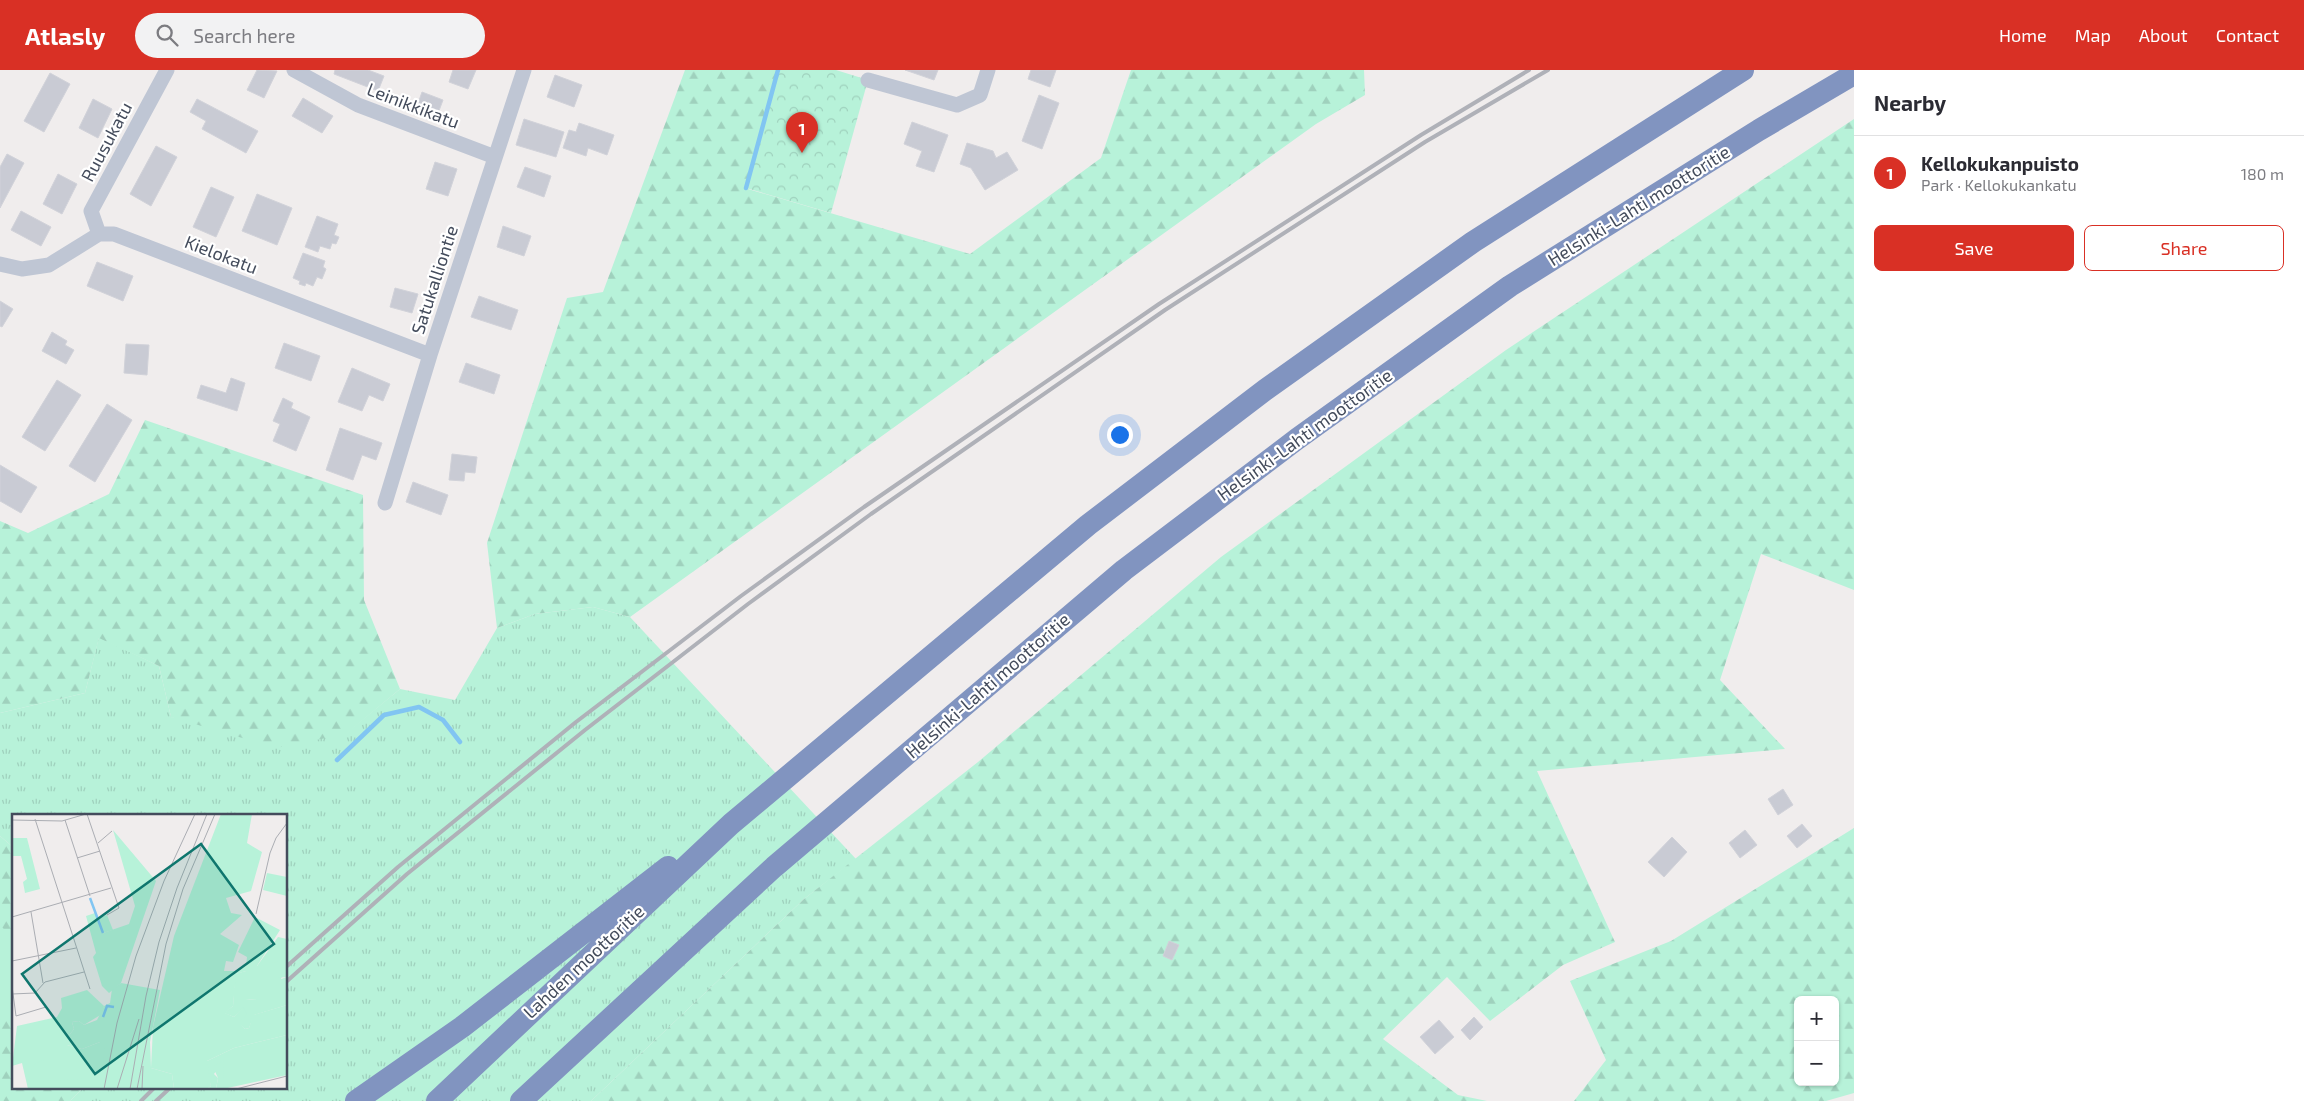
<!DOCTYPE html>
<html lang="en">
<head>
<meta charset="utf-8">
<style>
  body { margin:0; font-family:"Exo 2",sans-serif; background:#f2f2f3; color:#2b2b33 }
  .controls { position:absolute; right:15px; bottom:15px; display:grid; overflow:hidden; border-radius:8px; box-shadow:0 1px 4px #0004 }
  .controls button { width:45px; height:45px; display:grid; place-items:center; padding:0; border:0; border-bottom:1px solid #e1e1e2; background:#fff; color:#2b2b33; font:25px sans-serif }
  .you { position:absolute; left:1119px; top:364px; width:18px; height:18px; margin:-12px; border:4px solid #fff; border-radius:50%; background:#1a73e8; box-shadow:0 0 0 8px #1a73e833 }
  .badge { display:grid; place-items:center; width:32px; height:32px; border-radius:50%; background:#d93025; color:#fff; font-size:16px; font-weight:700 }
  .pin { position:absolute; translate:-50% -41px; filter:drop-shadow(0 1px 2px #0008) }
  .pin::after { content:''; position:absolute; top:26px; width:18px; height:15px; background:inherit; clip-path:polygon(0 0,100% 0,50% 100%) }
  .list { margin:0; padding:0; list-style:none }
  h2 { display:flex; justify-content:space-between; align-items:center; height:65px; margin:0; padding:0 20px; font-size:21px }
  h2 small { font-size:16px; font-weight:400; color:#7c7c81 }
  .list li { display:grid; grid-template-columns:32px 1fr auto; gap:15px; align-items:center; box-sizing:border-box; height:75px; padding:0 20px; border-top:1px solid #e1e1e2 }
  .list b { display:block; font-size:19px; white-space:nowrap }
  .list p { margin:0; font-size:16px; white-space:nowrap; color:#7c7c81 }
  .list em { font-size:16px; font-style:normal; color:#7c7c81 }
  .actions { display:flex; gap:10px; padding:15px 20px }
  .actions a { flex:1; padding:11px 0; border:1px solid #d93025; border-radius:8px; text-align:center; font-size:18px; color:#d93025 }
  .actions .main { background:#d93025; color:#fff }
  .icon { flex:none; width:28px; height:28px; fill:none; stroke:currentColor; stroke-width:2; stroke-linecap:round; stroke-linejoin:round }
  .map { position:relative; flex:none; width:1854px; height:1031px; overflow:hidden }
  header { display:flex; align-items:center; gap:30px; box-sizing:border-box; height:70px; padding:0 25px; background:#d93025; color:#fff }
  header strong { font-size:24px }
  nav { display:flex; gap:28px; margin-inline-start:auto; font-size:18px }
  .search { width:350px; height:45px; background:#f2f2f3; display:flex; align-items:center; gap:12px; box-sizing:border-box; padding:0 18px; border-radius:28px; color:#7c7c81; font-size:19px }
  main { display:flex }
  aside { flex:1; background:#fff }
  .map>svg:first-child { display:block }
  .grass { fill:url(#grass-tufts) }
  .forest { fill:url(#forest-firs); fill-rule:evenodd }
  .park { fill:url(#park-crowns) }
  .garden { fill:#b7f2d9 }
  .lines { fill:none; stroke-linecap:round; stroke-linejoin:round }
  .stream { stroke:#81c5f2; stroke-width:4.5 }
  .building { fill:#c9cbd4; stroke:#d1d2d9 }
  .minor { stroke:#bfc6d4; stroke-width:15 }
  .highway { stroke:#8194c0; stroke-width:22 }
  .rail { stroke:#afb1b8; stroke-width:4 }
  .labels { text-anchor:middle; stroke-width:4.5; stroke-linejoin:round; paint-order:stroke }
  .street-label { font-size:18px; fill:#444c5c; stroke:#fff }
  .inset-river { fill:none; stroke:#81c5f2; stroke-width:2.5 }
  .inset-road { fill:none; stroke:#abadb3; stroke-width:1 }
  .view { fill:#0f766e; fill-opacity:0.15; stroke:#0f766e; stroke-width:2.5 }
  .inset-edge { fill:none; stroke:#444c5c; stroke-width:2.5 }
</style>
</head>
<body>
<header>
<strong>Atlasly</strong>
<div class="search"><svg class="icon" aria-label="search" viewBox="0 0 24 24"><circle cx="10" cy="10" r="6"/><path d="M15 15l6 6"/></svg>Search here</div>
<nav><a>Home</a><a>Map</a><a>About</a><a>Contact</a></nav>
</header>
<main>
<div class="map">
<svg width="1854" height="1031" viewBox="0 0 1854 1031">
  <defs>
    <pattern id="grass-tufts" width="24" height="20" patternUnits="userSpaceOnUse" patternTransform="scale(1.25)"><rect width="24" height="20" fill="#b7f2d9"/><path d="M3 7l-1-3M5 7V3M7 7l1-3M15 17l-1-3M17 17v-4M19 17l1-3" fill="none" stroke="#9fd1bd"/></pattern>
    <pattern id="forest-firs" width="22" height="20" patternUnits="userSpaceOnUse" patternTransform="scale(1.25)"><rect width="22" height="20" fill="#b7f2d9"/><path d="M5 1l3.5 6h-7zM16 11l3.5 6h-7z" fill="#9fd1bd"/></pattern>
    <pattern id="park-crowns" width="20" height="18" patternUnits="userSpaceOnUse" patternTransform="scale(1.25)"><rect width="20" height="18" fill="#b7f2d9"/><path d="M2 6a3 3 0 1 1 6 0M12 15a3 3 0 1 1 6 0" fill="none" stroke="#9fd1bd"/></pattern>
  </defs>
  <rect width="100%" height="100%" fill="#f0eded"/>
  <!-- grass -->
  <path class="grass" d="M593,537l37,10 226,242 -52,40 -213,202h-521l14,-14h202v-272h-272v33l-14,-12v-123l85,-20 14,-56 60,29 12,51 174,17 55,-45 55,11 42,-72 38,-14z"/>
  <!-- forest -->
  <path class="forest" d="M685,0h94l-31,119 222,65 131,-96 30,-88h233l1,25 -49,29 -686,493 -37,-10 -58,7 -38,14 -10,-85 80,-245 36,-6z
    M1854,49v471l-93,-36 -41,126 65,69 -248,22 78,171 -52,23 -73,56 -43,-44 -64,62 75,56 29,6h-896l213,-202 174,-137 243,-205 285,-207z
    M145,350l218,75 1,105 36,89 -54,45 -70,14 -105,-31 -12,-51 -60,-28 -14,55 -85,20v-192l28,12 81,-39z
    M1854,758v265l-28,8h-252l32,-41 -36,-79 101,-40zM1798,930h37v82h-37z
    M0,766l14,12v239h70l-14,14h-70z"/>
  <!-- park -->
  <path class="park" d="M778,0h58l32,10 -37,133 -85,-25z"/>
  <!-- garden -->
  <path class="garden" d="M0,855l14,15v58l-14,22z"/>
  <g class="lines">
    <!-- stream -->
    <path class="stream" d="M746,118l32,-118
      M337,690l47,-45 35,-8 24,13 17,22"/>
  </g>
  <!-- building -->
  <path class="building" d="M257,0l20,1 -13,27 -17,-8z
    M335,0h33l16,6 -6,15 -44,-17z
    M453,0h23l-8,19 -19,-7z
    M905,0h33l-4,10z
    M1031,0h25l-6,17 -22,-8z
    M50,3l20,11 -26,48 -20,-11z
    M555,5l27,10 -8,22 -27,-10z
    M422,22l21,8 -6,16 -21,-7z
    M1039,25l20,8 -17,46 -20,-8z
    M303,28l30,18 -11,17 -30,-17z
    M93,29l19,10 -14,29 -19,-10z
    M197,29l61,32 -12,22 -44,-24 4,-8 -16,-9z
    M524,49l40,13 -8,25 -40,-12z
    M912,52l36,13 -14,37 -18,-6 6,-15 -18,-7z
    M579,53l35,12 -7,20 -19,-7 -2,8 -23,-8 6,-18 7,2z
    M967,73l26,8 3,7 11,-6 11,18 -33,20 -14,-22 -11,-4z
    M156,76l21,11 -26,49 -21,-12z
    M7,84l17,9 -24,45v-41z
    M435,92l22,7 -9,27 -22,-7z
    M525,97l26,9 -7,21 -27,-10z
    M58,104l19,10 -15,30 -19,-10z
    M211,117l23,10 -18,40 -23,-10z
    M257,124l35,14 -15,37 -35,-14z
    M21,141l30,16 -10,19 -30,-16z
    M317,146l21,8 -4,11 5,2 -3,7 -4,-1 -2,6 -10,-3 -2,6 -13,-5z
    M503,156l28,10 -7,20 -27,-9z
    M303,183l22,8 -2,6 3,2 -4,10 -5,-2 -4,9 -7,-3 -1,3 -6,-2 1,-3 -7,-3z
    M97,192l36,14 -10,25 -36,-15z
    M395,218l23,6 -6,19 -22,-6z
    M479,226l39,14 -7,20 -40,-13z
    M0,231l13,8 -11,18 -2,-1z
    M52,262l15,9 -2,4 9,5 -8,14 -24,-13z
    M284,273l36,13 -9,25 -36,-13z
    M126,274l23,1 -2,30 -23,-2z
    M466,293l34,12 -6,19 -35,-12z
    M352,298l38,16 -7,17 -14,-6 -7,16 -24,-9z
    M231,308l14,5 -8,28 -40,-13 4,-13 25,8z
    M57,310l24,15 -36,56 -23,-14z
    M283,328l10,5 -2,5 19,9 -14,34 -23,-10 7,-17 -7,-3z
    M107,334l25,16 -37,62 -26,-16z
    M340,358l42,15 -6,17 -14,-5 -9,25 -27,-10z
    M452,384l25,3 -2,16 -10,-1 -1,9 -15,-1z
    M0,395l37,22 -16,26 -21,-12z
    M413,412l35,13 -7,20 -35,-13z
    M1783,719l10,16 -15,10 -10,-16z
    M1802,754l10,12 -15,12 -10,-12z
    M1745,760l12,15 -17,13 -11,-15z
    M1672,767l15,15 -23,25 -16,-15z
    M1169,871l10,4 -7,15 -9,-4z
    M1474,947l9,10 -13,13 -9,-10z
    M1439,950l15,17 -19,17 -15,-17z"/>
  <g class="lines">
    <!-- minor -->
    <path class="minor" d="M294,0l64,35 137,52
      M868,10l89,25 23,-10 8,-25
      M99,164l-8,-23 76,-141
      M0,194l22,5 27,-4 50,-31h15l316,121
      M385,433l45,-148 94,-285"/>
    <!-- highway -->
    <path class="highway" d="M356,1031l106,-74 206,-160
      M437,1031l294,-277 357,-299 177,-135 208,-148 270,-172
      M521,1031l253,-234 350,-297 173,-131 213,-153 249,-156 95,-56"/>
    <!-- rail -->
    <path class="rail" d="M286,897l112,-100 178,-145 165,-126 123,-89 295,-203 262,-169 108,-65
      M286,912l121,-108 178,-144 163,-126 123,-90 294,-204 260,-168 123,-72
      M141,1031l14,-14
      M156,1031l15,-14"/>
  </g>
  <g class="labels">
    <!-- street labels -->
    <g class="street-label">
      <text transform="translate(413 36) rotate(21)" y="6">Leinikkikatu</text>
      <text transform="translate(107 72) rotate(-62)" y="6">Ruusukatu</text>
      <text transform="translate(1639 136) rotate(-32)" y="6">Helsinki-Lahti moottoritie</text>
      <text transform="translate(221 185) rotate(21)" y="6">Kielokatu</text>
      <text transform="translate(435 210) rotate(-72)" y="6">Satukalliontie</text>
      <text transform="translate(1305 365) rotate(-36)" y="6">Helsinki-Lahti moottoritie</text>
      <text transform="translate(988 616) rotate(-41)" y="6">Helsinki-Lahti moottoritie</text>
      <text transform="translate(584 892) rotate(-43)" y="6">Lahden moottoritie</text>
    </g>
  </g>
  <!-- overview -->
  <g transform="translate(12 744)">
    <rect width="275" height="275" fill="#f0eded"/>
    <path d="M266,123l9,2v20l-6,20 6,-2v28l-33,10 -5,13 -4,1 -7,-6 5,-15 -9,9 -10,-4 9,-7 2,-32 11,-3v28l10,1 1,-34zM109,169l39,7 -10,52 1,26 21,6 2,15h-74v-47l-18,7 -15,-4v-7l7,-9 -2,-7 7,-1 5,4 13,-5 7,-14 6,-3 2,-14zM275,221v40l-64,14v-28l-9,13 4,4 -2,11h-9l4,-3 -5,-18 1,-7 27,-13z" fill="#b7f2d9"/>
    <path d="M209,0h31l-5,29 15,9 -11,39 -25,7 5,15 11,2 -22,19 19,11 -6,17 -7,-1 -2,10h11l11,-5 1,-9 -9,-5 17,-35 25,13 -23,36v34l-11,-1v-28l-10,3 -3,32 -8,7 9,4 9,-10 4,7 -8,9 6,6 4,-1 4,-13 34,-10v30l-53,13 -27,13 4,25 -4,3h-33l-2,-15 -21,-6 2,-41 21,-91zM101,16l43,51 -35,102 -12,10 -7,-7 -9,-29 3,-4 -10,-37 9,-3 8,20 26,-9 6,-18zM0,24h15l13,51 -15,4 -2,-11 4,-3 -6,-23h-9zM255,59l20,4v19l-24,-6zM275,145v18l-9,1 -6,-15zM75,176l17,16 -2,8 -18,11 -5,-4 -7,1 2,7 -7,9v7l15,4 18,-7 5,5 -5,42h-72l-6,-26 -10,3 5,-40 40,-9 5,-9 -1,-10zM212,246l-1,29h-7l2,-11 -5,-11z" fill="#b7f2d9"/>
    <path d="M95,101l6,15 -10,3 -6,-15z" fill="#b7f2d9"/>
    <path d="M67,242l9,2v13l-7,8 -51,3v-10l5,-8 11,-5z" fill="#b7f2d9"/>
    <path class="inset-river" d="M78,84l13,35M91,203l4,-11 7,1"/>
    <path class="inset-road" d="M75,0l32,94 -12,7M23,5l55,170M0,6l50,1 24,-7M53,6l25,76M86,29l14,-12M65,44l23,-7M19,98l12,71M244,100l14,-61 6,-15 11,-15M0,103l99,-29M0,147l64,-13M0,172l4,30 30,-9M0,180l23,-1 10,-11 39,-10M92,275l13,-66 19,-67 28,-75 31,-67M105,275l22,-70M118,275l16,-93 13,-54 18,-54 30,-74M125,275l29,-145 17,-55 32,-75M130,275l1,-23M224,275l51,-13"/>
    <path class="view" d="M189,30l73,100 -179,130 -73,-100z"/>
    <rect width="275" height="275" class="inset-edge"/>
  </g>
</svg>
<div class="controls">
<button>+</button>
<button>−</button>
</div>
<div class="you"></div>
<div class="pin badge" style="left:802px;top:83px">1</div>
</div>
<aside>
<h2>Nearby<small></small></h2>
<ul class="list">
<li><span class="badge">1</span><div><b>Kellokukanpuisto</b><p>Park · Kellokukankatu</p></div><em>180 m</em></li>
</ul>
<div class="actions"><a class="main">Save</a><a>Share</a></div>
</aside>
</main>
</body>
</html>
